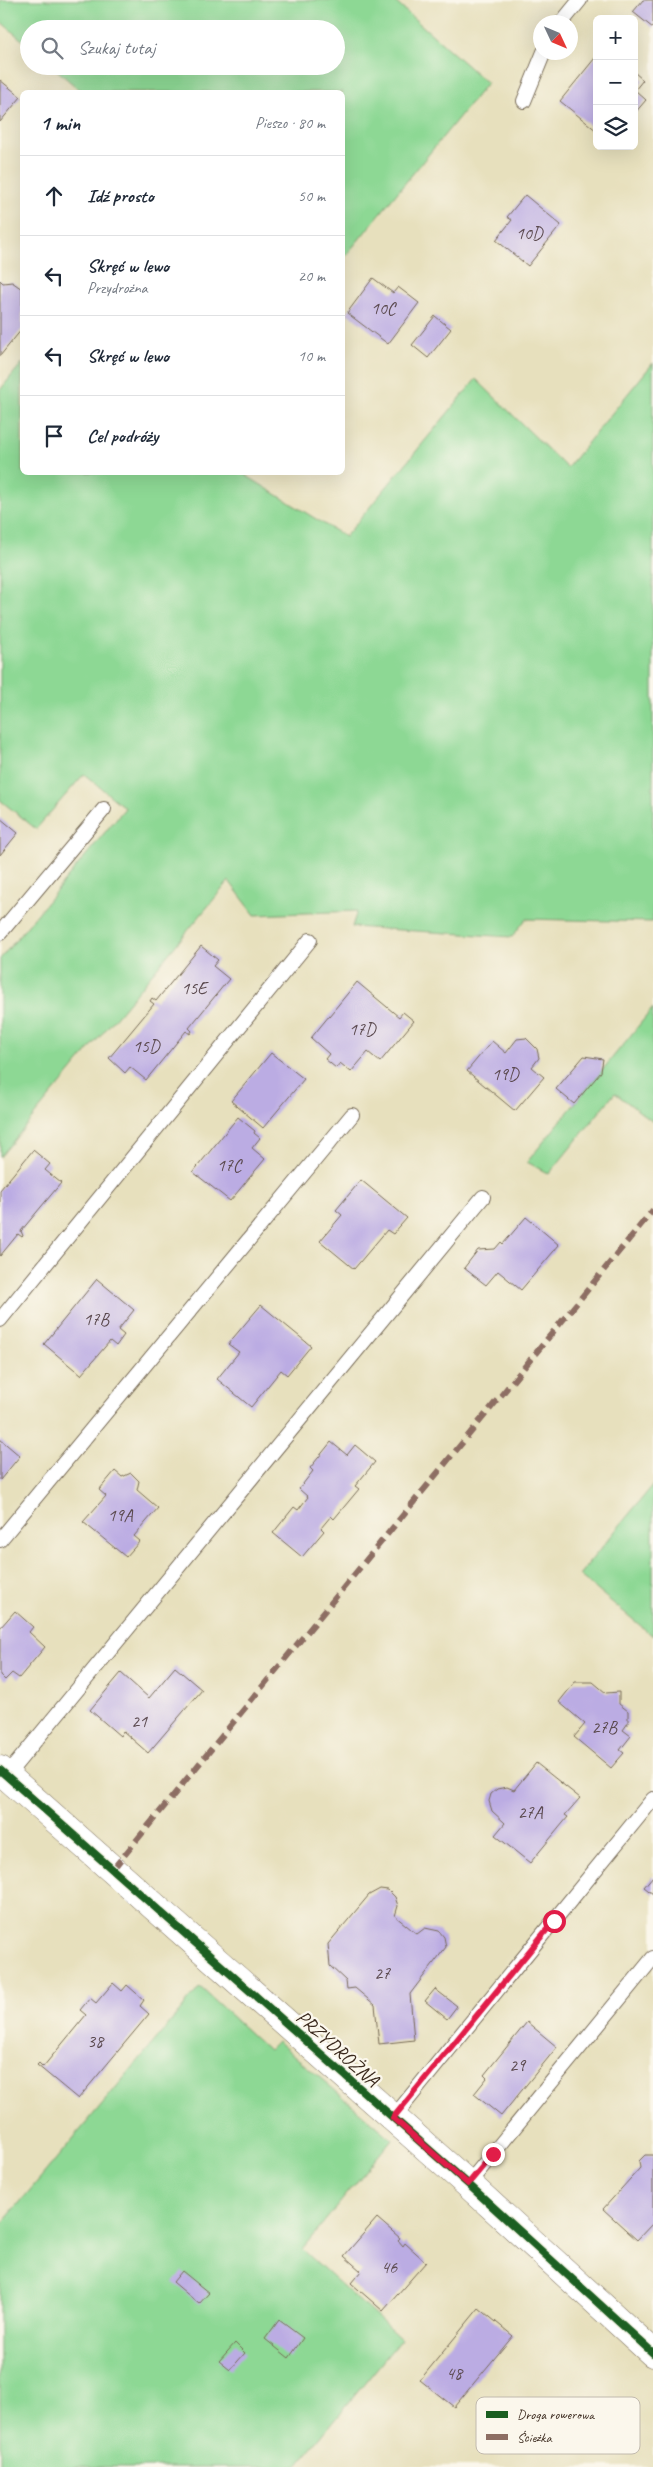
<!DOCTYPE html>
<html lang="pl">
<head>
<meta charset="utf-8">
<style>
  body { margin:0; font-family:Caveat,sans-serif; background:#f2f2f3; color:#1f2937 }
  .controls { position:absolute; right:15px; top:15px; display:grid; overflow:hidden; border-radius:8px; box-shadow:0 5px 20px #0002 }
  .controls button { width:45px; height:45px; display:grid; place-items:center; padding:0; border:0; border-bottom:1px solid #e0e1e3; background:#fff; color:#1f2937; font:25px sans-serif }
  .compass { position:absolute; left:533px; top:15px; width:45px; height:45px; border-radius:50%; background:#fff; box-shadow:0 5px 20px #0002; rotate:134deg }
  .stop { position:absolute; width:15px; height:15px; margin:-11px; border:4px solid #e11d48; border-radius:50%; background:#fff }
  .stop.end { background:#e11d48; border-color:#fff; box-shadow:0 1px 5px #0008 }
  .list { margin:0; padding:0; list-style:none }
  h2 { display:flex; justify-content:space-between; align-items:center; height:65px; margin:0; padding:0 20px; font-size:21px }
  h2 small { font-size:16px; font-weight:400; color:#747a83 }
  .list li { display:grid; grid-template-columns:32px 1fr auto; gap:15px; align-items:center; box-sizing:border-box; height:80px; padding:0 20px; border-top:1px solid #e0e1e3 }
  .list b { display:block; font-size:19px; white-space:nowrap }
  .list p { margin:0; font-size:16px; white-space:nowrap; color:#747a83 }
  .list em { font-size:16px; font-style:normal; color:#747a83 }
  .icon { flex:none; width:28px; height:28px; fill:none; stroke:currentColor; stroke-width:2; stroke-linecap:round; stroke-linejoin:round }
  .map { position:relative; flex:none; width:653px; height:2467px; overflow:hidden }
  .search { position:absolute; background:#fff; box-shadow:0 5px 20px #0002; left:20px; top:20px; width:325px; height:55px; display:flex; align-items:center; gap:12px; box-sizing:border-box; padding:0 18px; border-radius:28px; color:#747a83; font-size:19px }
  .panel { position:absolute; background:#fff; box-shadow:0 5px 20px #0002; left:20px; top:90px; width:325px; height:385px; border-radius:8px }
  .map>svg:first-child { display:block }
  .green { fill:#8dd894; stroke:#648159 }
  .building { fill:#bbace3 }
  .lines { fill:none; stroke-linecap:round; stroke-linejoin:round }
  .service-casing { stroke:#776a56; stroke-width:16 }
  .minor-casing { stroke:#776a56; stroke-width:29 }
  .service { stroke:#fff; stroke-width:14 }
  .minor { stroke:#fff; stroke-width:28 }
  .quiet { stroke:#8d6e63; stroke-width:6; stroke-dasharray:12 6; stroke-linecap:butt }
  .cycleway-casing { stroke:#fbf7ec; stroke-width:11 }
  .cycleway { stroke:#1b5e20; stroke-width:8 }
  .route { stroke:#e11d48; stroke-width:6 }
  .labels { text-anchor:middle; stroke-width:4.5; stroke-linejoin:round; paint-order:stroke }
  .number-label { font-size:18px; fill:#5b4a4f }
  .street-label { font-size:20px; fill:#3b2a1e; stroke:#fbf7ec }
  .key { fill:#fbf7ec; stroke:#c1baae; stroke-width:1 }
  .key-label { font-size:14px; fill:#3b2a1e }
</style>
</head>
<body>
<div class="map">
<svg width="653" height="2467" viewBox="0 0 653 2467">
  <rect width="100%" height="100%" fill="#fbf7ec"/>
  <filter id="ink" filterUnits="userSpaceOnUse"><feTurbulence type="fractalNoise" baseFrequency=".02" numOctaves="2"/><feDisplacementMap in="SourceGraphic" scale="10" xChannelSelector="R" yChannelSelector="G"/><feConvolveMatrix kernelMatrix="1 2 1 2 8 2 1 2 1" color-interpolation-filters="sRGB"/></filter>
  <filter id="wash" filterUnits="userSpaceOnUse"><feTurbulence type="fractalNoise" baseFrequency=".0096" numOctaves="4" result="noise"/><feDisplacementMap in="SourceGraphic" scale="20" xChannelSelector="R" yChannelSelector="G"/><feGaussianBlur stdDeviation="1.12" result="paint"/><feColorMatrix in="noise" values="0 0 0 0 0 0 0 0 0 0 0 0 0 0 0 0 0 1.4 0 .05"/><feComposite in="paint" operator="in"/></filter>
  <g filter="url(#wash)">
    <rect width="100%" height="100%" fill="#e7e0bd"/>
    <!-- green -->
    <path class="green" d="M0,0h393l94,83 -144,176 -1,-167h-260l-30,-26h284v-37h-307v17l-29,-25z
      M22,363v109l220,1 103,64 131,-158 91,89 86,-105v559l-127,-3 -14,18 -160,-10 5,-16 -102,4 -26,-34 -229,276v-198l125,-151 -41,-34 -48,55 -36,-29v-410z
      M653,1008v114l-38,-29 -66,81 -22,-12z
      M653,1485v151l-74,-61z
      M200,1987l68,63 9,-9 115,98 -90,110 99,90 -105,128h-296v-241z"/>
    <g id="blocks">
      <!-- building -->
      <path class="building" d="M643,0h10v28l-20,-16z
        M595,58l2,1v72l-37,-30z
        M634,72l9,8 -8,10 11,10 -12,14z
        M0,80l21,17 -21,25z
        M525,195l36,30 -33,41 -32,-26 16,-20 -5,-3z
        M373,278l20,15 5,-6 21,16 -31,41 -41,-31z
        M0,280l3,3 9,-1 10,7v40l-22,27z
        M435,316l16,13 -23,29 -16,-13z
        M0,818l18,15 -18,22z
        M201,946l17,14 -5,6 16,13 -40,49 3,3 -2,3 -4,-3 -40,49 -16,-13 -5,6 -16,-15 45,-54 -4,-3 2,-3 4,3z
        M357,982l42,35 4,-5 11,9 -34,41 -12,-10 -17,20 -11,-9 -4,5 -11,-9 4,-5 -18,-16z
        M526,1038l11,11 2,9 -7,9 12,10 -29,34 -48,-40 25,-30 14,12 11,-14z
        M271,1053l33,26 -41,49 -32,-27z
        M584,1056l19,3 -2,13 -27,32 -18,-15z
        M238,1117l17,14 -1,2 6,5 -8,10 13,11 -35,42 -37,-29z
        M33,1150l17,14 -5,6 16,13 -40,48 2,5 -1,1 -4,-3 -18,22v-66z
        M361,1180l46,38 -14,16 -6,-4 -33,39 -34,-28 22,-26 -6,-5z
        M526,1217l33,28 -38,45 -23,-19 -12,14 -22,-17 14,-18 17,-1 6,-7 2,2z
        M97,1279l37,31 -16,20 6,5 -8,11 -6,-5 -29,34 -37,-31z
        M261,1305l50,41 -24,29 -6,-5 -30,37 -34,-28 22,-27 -11,-8z
        M0,1439l20,17 -20,24z
        M331,1442l16,13 8,-10 20,17 -20,24 4,3 -25,30 -3,-3 -10,12 3,3 -22,26 -29,-24 21,-26 4,3 10,-13 -9,-8 14,-18 -3,-3z
        M115,1471l7,6 9,-4 8,8 -2,9 21,18 -24,28 6,5 -14,16 -43,-35 23,-26 -7,-6z
        M15,1611l18,16 -4,5 16,15 -26,31 -7,-5 -7,7 -5,-5v-47z
        M175,1667l27,23 -54,63 -25,-22 -3,5 -30,-26 31,-37 28,25z
        M575,1682h18l13,11 13,-1v12l9,7v12l-5,7 8,6 -11,14 4,3 -13,15 -37,-31 11,-13 -26,-22z
        M536,1763l44,35 -15,17 3,2 -38,46 -35,-28 10,-12 -13,-12 -3,-10 2,-7 6,-5 10,-2 7,3z
        M653,1876v18l-9,-7z
        M380,1889l8,1 7,7 3,9 -3,10 22,18 8,-6 14,3 5,6 2,10 -36,47 4,46 -35,4 -4,-39 -20,-17 -8,1 -1,-8 -16,-15 -2,-22 41,-49z
        M113,1983l9,8 5,-6 17,15 -4,6 9,8 -71,85 -41,-34 2,-2 4,4 43,-52 -6,-5 10,-12 6,5z
        M435,1989l22,17 -10,13 -22,-18z
        M527,2022l30,25 -56,69 -27,-22 13,-16 -3,-3z
        M645,2155h8v68l-16,17 -34,-31 37,-41 -1,-7z
        M377,2218l23,20 -2,2 5,6 2,-3 21,19 -43,49 -32,-28 10,-12 -17,-15z
        M182,2271l27,22 -10,11 -26,-22z
        M479,2308l34,28 -59,71 -34,-27z
        M279,2320l24,18 -14,20 -24,-19z
        M235,2343l10,10 -15,17 -11,-9z"/>
    </g>
  </g>
  <g filter="url(#ink)">
    <use href="#blocks" fill-opacity="0" stroke="#776a56" stroke-width="1"/>
    <g class="lines">
      <defs>
        <path id="service" d="M562,22l18,-22
          M524,101l20,-49
          M0,933l104,-124
          M0,1320l310,-380
          M0,1540l352,-425
          M7,1775l476,-578
          M393,2118l260,-319
          M468,2184l185,-226"/>
        <path id="minor" d="M0,1770l468,414 185,169"/>
      </defs>
      <!-- service casing -->
      <use href="#service" class="service-casing"/>
      <!-- minor casing -->
      <use href="#minor" class="minor-casing"/>
      <!-- service -->
      <use href="#service" class="service"/>
      <!-- minor -->
      <use href="#minor" class="minor"/>
      <!-- quiet -->
      <path class="quiet" d="M113,1869l540,-659"/>
      <defs>
        <path id="cycleway" d="M0,1770l468,414 185,169"/>
      </defs>
      <!-- cycleway casing -->
      <use href="#cycleway" class="cycleway-casing"/>
      <!-- cycleway -->
      <use href="#cycleway" class="cycleway"/>
    </g>
  </g>
  <g class="lines" filter="url(#ink)">
    <!-- route -->
    <path class="route" d="M493,2154l-25,30 -75,-66 161,-197"/>
  </g>
  <g class="labels">
    <!-- number labels -->
    <g class="number-label">
      <text x="529" y="239">10D</text>
      <text x="383" y="314">10C</text>
      <text x="194" y="994">15E</text>
      <text x="362" y="1035">17D</text>
      <text x="146" y="1052">15D</text>
      <text x="505" y="1080">19D</text>
      <text x="229" y="1171">17C</text>
      <text x="96" y="1325">17B</text>
      <text x="120" y="1521">19A</text>
      <text x="139" y="1727">21</text>
      <text x="604" y="1733">27B</text>
      <text x="530" y="1818">27A</text>
      <text x="382" y="1979">27</text>
      <text x="95" y="2047">38</text>
      <text x="517" y="2071">29</text>
      <text x="389" y="2273">46</text>
      <text x="454" y="2379">48</text>
    </g>
    <!-- street labels -->
    <g class="street-label">
      <text transform="translate(338 2048) rotate(42)" y="7">PRZYDROŻNA</text>
    </g>
  </g>
  <!-- legend -->
  <rect x="476" y="2397" width="164" height="57" rx="8" class="key"/>
  <rect x="486" y="2411" width="22" height="7" fill="#1b5e20"/>
  <rect x="486" y="2434" width="22" height="6" fill="#8d6e63"/>
  <g class="key-label">
    <text x="517" y="2419">Droga rowerowa</text>
    <text x="517" y="2442">Ścieżka</text>
  </g>
</svg>
<div class="controls">
<button>+</button>
<button>−</button>
<button><svg class="icon" aria-label="layers" viewBox="0 0 24 24"><path d="M12 4l9 5-9 5-9-5zM3 14l9 5 9-5"/></svg></button>
</div>
<svg class="compass" viewBox="-18 -18 36 36"><path d="M0-13l5 13h-10z" fill="#e53935"/><path d="M0 13l5-13h-10z" fill="#747a83"/></svg>
<div class="stop" style="left:554px;top:1921px"></div>
<div class="stop end" style="left:493px;top:2154px"></div>
<div class="search"><svg class="icon" aria-label="search" viewBox="0 0 24 24"><circle cx="10" cy="10" r="6"/><path d="M15 15l6 6"/></svg>Szukaj tutaj</div>
<section class="panel">
<h2>1 min<small>Pieszo · 80 m</small></h2>
<ul class="list">
<li><svg class="icon" aria-label="ahead" viewBox="0 0 24 24"><path d="M12 20V5M6 11l6-6 6 6"/></svg><div><b>Idź prosto</b></div><em>50 m</em></li>
<li><svg class="icon" aria-label="left" viewBox="0 0 24 24"><path d="M17 20v-9H6M10 6l-5 5 5 5"/></svg><div><b>Skręć w lewo</b><p>Przydrożna</p></div><em>20 m</em></li>
<li><svg class="icon" aria-label="left" viewBox="0 0 24 24"><path d="M17 20v-9H6M10 6l-5 5 5 5"/></svg><div><b>Skręć w lewo</b></div><em>10 m</em></li>
<li><svg class="icon" aria-label="arrive" viewBox="0 0 24 24"><path d="M6 21V4h12l-3 4 3 4H6"/></svg><div><b>Cel podróży</b></div></li>
</ul>
</section>
</div>
</body>
</html>
